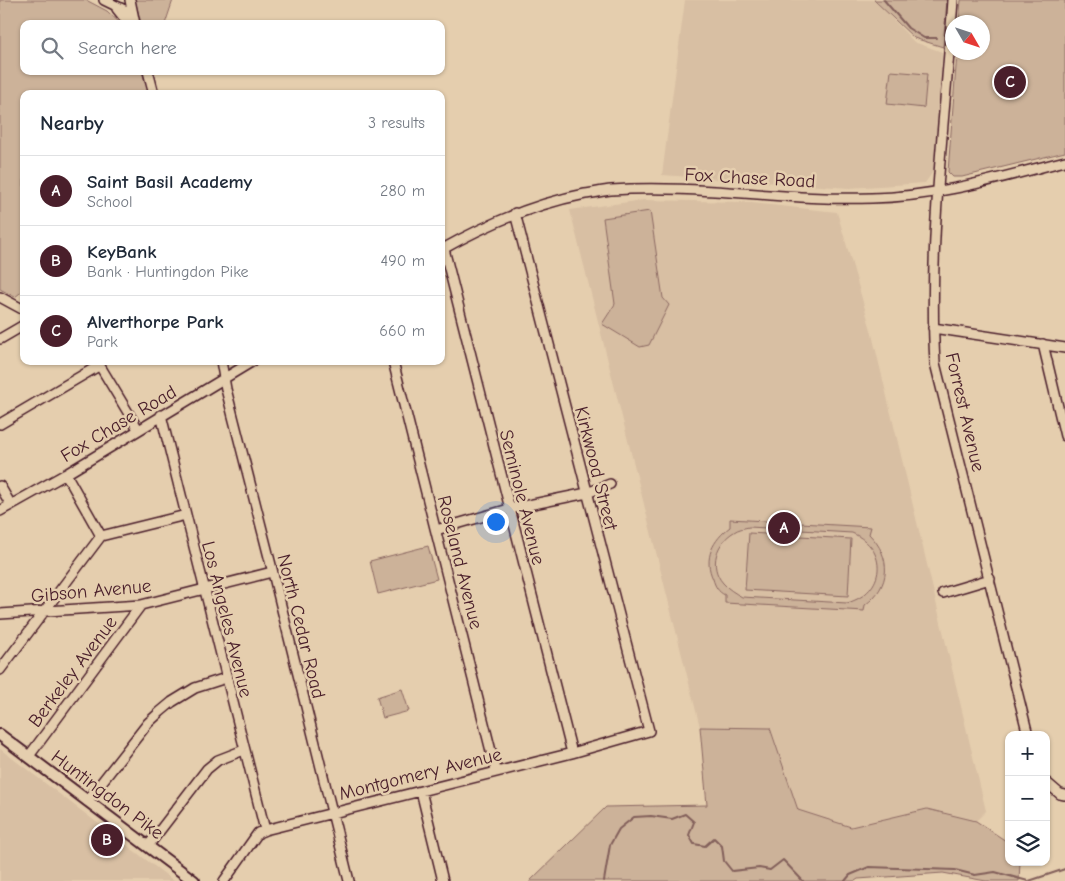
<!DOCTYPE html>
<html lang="en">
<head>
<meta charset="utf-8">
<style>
  body { margin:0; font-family:"Comic Neue",sans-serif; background:#f6f6f7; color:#1f2937 }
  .controls { position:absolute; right:15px; bottom:15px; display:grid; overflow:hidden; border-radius:10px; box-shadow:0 1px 4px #0004 }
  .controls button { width:45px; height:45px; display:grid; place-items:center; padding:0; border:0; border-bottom:1px solid #e0e1e3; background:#fff; color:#1f2937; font:25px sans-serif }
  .compass { position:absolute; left:945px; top:15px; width:45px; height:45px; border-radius:50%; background:#fff; box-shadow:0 1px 4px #0004; rotate:129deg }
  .you { position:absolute; left:495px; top:521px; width:18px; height:18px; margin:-12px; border:4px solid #fff; border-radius:50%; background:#1a73e8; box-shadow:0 0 0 8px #1a73e833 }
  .badge { display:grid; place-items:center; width:32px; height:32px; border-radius:50%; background:#4a1f2b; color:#fff; font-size:16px; font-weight:700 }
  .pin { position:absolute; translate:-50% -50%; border:2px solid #fff; box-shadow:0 1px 5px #0006 }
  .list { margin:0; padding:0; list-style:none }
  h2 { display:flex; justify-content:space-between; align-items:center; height:65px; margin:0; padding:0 20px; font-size:21px }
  h2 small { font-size:16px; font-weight:400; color:#747a83 }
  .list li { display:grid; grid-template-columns:32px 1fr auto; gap:15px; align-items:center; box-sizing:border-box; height:70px; padding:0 20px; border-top:1px solid #e0e1e3 }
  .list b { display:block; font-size:19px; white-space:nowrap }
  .list p { margin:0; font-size:16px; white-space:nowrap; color:#747a83 }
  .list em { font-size:16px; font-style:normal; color:#747a83 }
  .icon { flex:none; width:28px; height:28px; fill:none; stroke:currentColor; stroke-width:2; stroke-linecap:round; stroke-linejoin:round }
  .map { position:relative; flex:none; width:1065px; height:881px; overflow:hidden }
  .search { position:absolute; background:#fff; box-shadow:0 1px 4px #0004; left:20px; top:20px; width:425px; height:55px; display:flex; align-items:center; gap:12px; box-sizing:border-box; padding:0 18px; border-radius:10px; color:#747a83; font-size:19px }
  .panel { position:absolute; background:#fff; box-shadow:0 1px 4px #0004; left:20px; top:90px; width:425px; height:275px; border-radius:10px }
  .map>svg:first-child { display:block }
  .built { fill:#d8bfa3 }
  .green { fill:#ccb299; stroke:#8b6862; fill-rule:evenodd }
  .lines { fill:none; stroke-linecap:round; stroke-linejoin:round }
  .stream { stroke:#825f5a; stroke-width:2 }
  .minor-casing { stroke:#4a1f2b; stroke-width:12 }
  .major-casing { stroke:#4a1f2b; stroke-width:14 }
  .minor { stroke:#e5ceae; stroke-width:9 }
  .major { stroke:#e5ceae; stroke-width:10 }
  .labels { text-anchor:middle; stroke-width:5; stroke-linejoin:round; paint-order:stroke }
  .street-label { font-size:19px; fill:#4a1f2b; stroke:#e5ceae }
</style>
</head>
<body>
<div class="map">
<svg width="1065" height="881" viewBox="0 0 1065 881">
  <rect width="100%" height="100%" fill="#e5ceae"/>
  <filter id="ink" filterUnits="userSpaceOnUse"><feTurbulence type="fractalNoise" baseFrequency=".02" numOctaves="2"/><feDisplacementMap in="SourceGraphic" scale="10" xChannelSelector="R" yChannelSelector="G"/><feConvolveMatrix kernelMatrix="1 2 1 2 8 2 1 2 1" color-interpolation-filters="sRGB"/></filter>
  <g filter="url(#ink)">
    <!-- built -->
    <path class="built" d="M685,0h190l39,42 28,10 -7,117 -10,14 -76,5 -187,-13z
      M644,200l98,2 95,10 34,118 115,481 -10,10 -49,-12 -76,18 -53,-17 -28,-81 -70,-2 -130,-517z
      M0,749l137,104 37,28h-174z"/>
    <!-- green -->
    <path class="green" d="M0,0h86l21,11 14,13h-97v47h118l6,23h-124v196l-9,7 -15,-8z
      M135,0h38l-8,24 -24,-1z
      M874,0h73l-4,47 -29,-9z
      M961,0h104v152l-103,25h-9l-5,-5 9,-119 25,-1v-30h-23z
      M891,71l36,3 -3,34 -37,-4z
      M650,211l13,87 6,7 -20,40 -9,2 -38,-23 13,-20 -12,-86z
      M730,519l141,8 -2,7c23,23 22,52 -4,71l-1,6 -139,-8v-8c-7,-3 -10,-9 -12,-16 -10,-21 0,-39 17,-52zM749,527l103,6c37,16 34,59 -5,70l-105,-6c-7,-4 -14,-8 -19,-14 -15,-17 -6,-41 11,-51 4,-3 10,-4 15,-5z
      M749,533l102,6 -3,57 -103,-6z
      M428,546l9,33 -59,15 -8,-33z
      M402,689l7,22 -26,7 -6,-21z
      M700,727l70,1 28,82 53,17 76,-18 49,12 33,22v19h11l-1,19h-33l-43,-8 -85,6 -3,2h-325l76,-74 101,-2z"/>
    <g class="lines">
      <!-- stream -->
      <path class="stream" d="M884,0l24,28 16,10h13
        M604,881l6,-36 9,-16 15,-12 17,-1 21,3 13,-5 9,8 -5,13 5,9 11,2 9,-8 8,8 2,15 8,10 27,-3 11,2 13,-10 20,21
        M845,881l5,-6 19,-8 86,3 20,5 20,-3 33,9
        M1029,881l36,-12"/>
      <defs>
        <path id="minor" d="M104,0l29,14
          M130,0l5,24
          M953,0c-8,121 -25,242 -18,363l93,372
          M117,9l12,15
          M148,71l6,23
          M444,249l128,504
          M441,250c46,-26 92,-46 144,-56 9,-1 17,-3 26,-4 87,-6 174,11 261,8 66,-1 130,-21 193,-37
          M0,297l24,13
          M933,328l132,20
          M0,339l24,-14
          M1043,344l22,92
          M97,361l41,68
          M221,361l5,28 45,176 78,316
          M393,361l103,410
          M161,415l104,415
          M0,424l100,-59
          M66,474l35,62
          M0,486l11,19
          M0,511l66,-37 187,-113
          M436,530l73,-21 78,-16 23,-9
          M943,593l47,-14
          M0,614l141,-9 131,-33
          M0,670l101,-134 85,-21
          M29,756l112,-151
          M1046,782l14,12 5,1
          M421,791l22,90
          M87,801l61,-78 12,-11 12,-10 23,-14 31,-10
          M148,846l59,-77 11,-9 26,-10
          M224,881l34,-48 7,-3 307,-77 77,-22 -134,-518"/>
        <path id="major" d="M0,735l194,146"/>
      </defs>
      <!-- minor casing -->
      <use href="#minor" class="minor-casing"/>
      <!-- major casing -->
      <use href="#major" class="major-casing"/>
      <!-- minor -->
      <use href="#minor" class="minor"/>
      <!-- major -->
      <use href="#major" class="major"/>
    </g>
  </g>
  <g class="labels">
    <!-- street labels -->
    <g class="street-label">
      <text transform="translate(750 177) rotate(3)" y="7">Fox Chase Road</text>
      <text transform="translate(966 412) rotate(77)" y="7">Forrest Avenue</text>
      <text transform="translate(118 423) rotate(-31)" y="7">Fox Chase Road</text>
      <text transform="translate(597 468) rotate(76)" y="7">Kirkwood Street</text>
      <text transform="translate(523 497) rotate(76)" y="7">Seminole Avenue</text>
      <text transform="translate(461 562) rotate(76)" y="7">Roseland Avenue</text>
      <text transform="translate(91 590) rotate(-5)" y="7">Gibson Avenue</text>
      <text transform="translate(228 619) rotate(76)" y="7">Los Angeles Avenue</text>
      <text transform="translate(302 626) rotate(76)" y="7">North Cedar Road</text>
      <text transform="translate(72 671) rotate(-53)" y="7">Berkeley Avenue</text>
      <text transform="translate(420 773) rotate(-14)" y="7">Montgomery Avenue</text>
      <text transform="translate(108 794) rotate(37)" y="7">Huntingdon Pike</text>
    </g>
  </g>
</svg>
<div class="controls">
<button>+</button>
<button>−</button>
<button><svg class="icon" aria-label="layers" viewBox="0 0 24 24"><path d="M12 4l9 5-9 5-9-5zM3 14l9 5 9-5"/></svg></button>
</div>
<svg class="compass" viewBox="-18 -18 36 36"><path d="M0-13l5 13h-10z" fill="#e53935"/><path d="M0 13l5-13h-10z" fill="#747a83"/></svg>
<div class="you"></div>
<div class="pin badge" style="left:784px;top:528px">A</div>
<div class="pin badge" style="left:107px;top:840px">B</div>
<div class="pin badge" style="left:1010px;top:82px">C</div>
<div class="search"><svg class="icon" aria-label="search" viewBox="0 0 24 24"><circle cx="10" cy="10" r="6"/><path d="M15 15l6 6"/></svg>Search here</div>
<section class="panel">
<h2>Nearby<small>3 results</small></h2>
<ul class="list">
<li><span class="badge">A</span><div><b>Saint Basil Academy</b><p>School</p></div><em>280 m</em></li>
<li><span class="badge">B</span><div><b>KeyBank</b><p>Bank · Huntingdon Pike</p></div><em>490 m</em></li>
<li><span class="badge">C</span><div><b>Alverthorpe Park</b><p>Park</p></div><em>660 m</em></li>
</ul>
</section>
</div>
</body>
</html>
